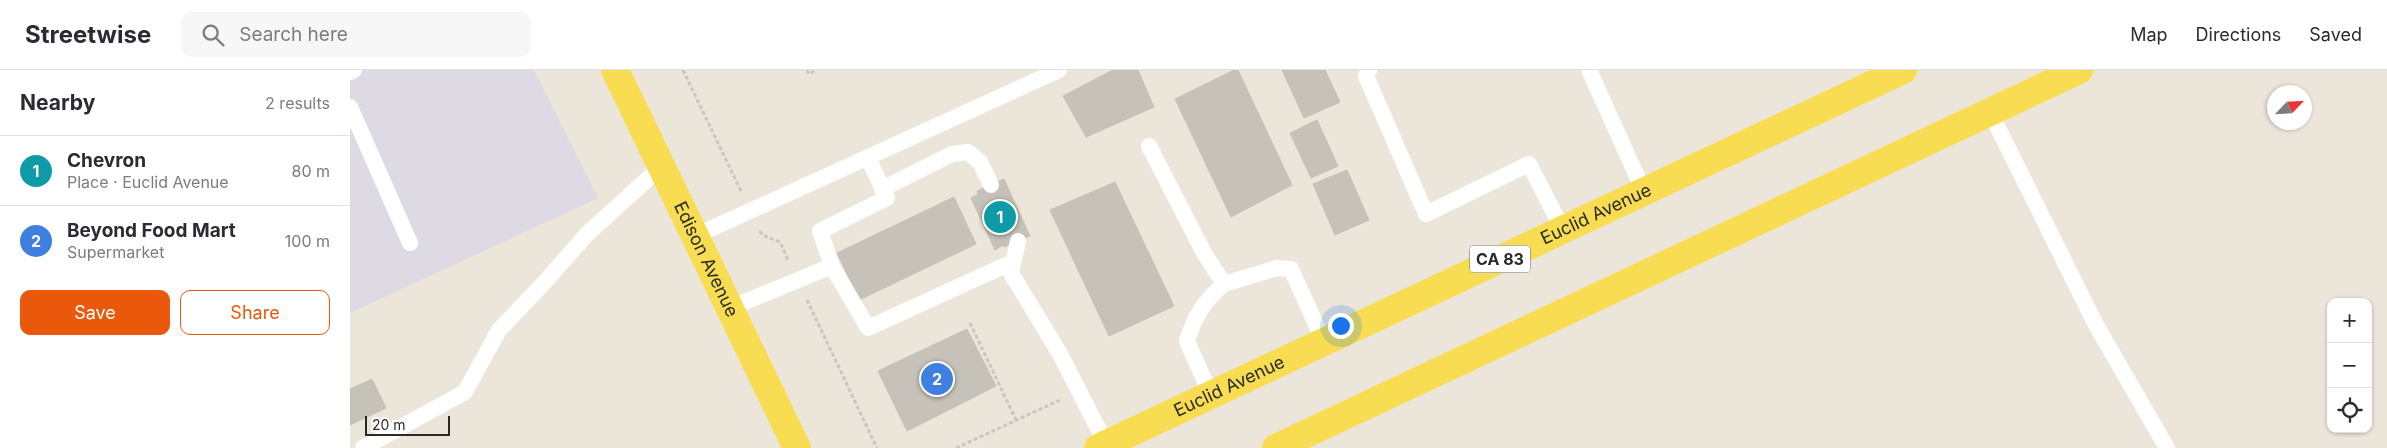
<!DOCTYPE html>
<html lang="en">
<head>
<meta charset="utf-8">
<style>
  body { margin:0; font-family:Inter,sans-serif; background:#f7f7f7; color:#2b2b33 }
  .controls { position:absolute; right:15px; bottom:15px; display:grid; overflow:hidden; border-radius:10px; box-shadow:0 1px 4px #0004 }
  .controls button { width:45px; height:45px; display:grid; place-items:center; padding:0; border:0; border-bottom:1px solid #e1e1e2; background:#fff; color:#2b2b33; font:25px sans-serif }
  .compass { position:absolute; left:1917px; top:15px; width:45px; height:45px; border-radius:50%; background:#fff; box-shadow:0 1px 4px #0004; rotate:65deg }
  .scale { position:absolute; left:15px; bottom:12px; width:85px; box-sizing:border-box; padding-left:5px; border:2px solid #292929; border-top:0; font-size:14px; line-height:18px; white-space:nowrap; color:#292929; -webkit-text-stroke:4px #fff; paint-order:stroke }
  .you { position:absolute; left:990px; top:255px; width:18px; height:18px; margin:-12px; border:4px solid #fff; border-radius:50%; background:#1a73e8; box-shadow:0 0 0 8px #1a73e833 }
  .badge { display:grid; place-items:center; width:32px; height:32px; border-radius:50%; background:#ea580c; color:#fff; font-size:16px; font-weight:700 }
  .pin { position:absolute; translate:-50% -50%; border:2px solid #fff; box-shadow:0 1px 5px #0006 }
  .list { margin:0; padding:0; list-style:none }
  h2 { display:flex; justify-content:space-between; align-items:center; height:65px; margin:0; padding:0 20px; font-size:21px }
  h2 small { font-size:16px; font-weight:400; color:#7c7c81 }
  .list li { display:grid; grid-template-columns:32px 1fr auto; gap:15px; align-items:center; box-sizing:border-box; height:70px; padding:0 20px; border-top:1px solid #e1e1e2 }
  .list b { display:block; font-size:19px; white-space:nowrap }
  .list p { margin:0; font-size:16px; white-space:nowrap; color:#7c7c81 }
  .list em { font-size:16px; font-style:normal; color:#7c7c81 }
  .actions { display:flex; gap:10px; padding:15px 20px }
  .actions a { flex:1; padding:11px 0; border:1px solid #ea580c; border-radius:10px; text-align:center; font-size:18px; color:#ea580c }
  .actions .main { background:#ea580c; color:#fff }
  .icon { flex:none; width:28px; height:28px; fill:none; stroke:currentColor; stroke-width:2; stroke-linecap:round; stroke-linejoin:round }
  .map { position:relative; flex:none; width:2037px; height:378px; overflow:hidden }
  header { display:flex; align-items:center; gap:30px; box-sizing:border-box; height:70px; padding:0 25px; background:#fff; border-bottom:1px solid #e1e1e2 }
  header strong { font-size:24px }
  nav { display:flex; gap:28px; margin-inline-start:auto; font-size:18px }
  .search { width:350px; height:45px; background:#f7f7f7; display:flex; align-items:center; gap:12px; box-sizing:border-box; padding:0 18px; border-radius:10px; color:#7c7c81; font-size:19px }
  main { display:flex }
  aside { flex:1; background:#fff }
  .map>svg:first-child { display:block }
  .industrial { fill:#dedae4 }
  .building { fill:#c7c2b9; stroke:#c7c1b3 }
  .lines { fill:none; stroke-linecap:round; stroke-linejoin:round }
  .path { stroke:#c7c7c7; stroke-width:3; stroke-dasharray:4 2.5; stroke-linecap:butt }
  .lane { stroke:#fff; stroke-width:16 }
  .primary { stroke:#f8dd52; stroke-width:28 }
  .labels { text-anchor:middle; stroke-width:4; stroke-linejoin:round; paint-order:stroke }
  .shield { fill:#fff; stroke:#696969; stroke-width:1 }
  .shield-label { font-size:16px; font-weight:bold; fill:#292929 }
  .street-label { font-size:18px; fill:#292929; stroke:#fff }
</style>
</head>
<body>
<header>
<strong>Streetwise</strong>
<div class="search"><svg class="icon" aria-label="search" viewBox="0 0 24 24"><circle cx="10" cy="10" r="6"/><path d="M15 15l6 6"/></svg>Search here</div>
<nav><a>Map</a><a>Directions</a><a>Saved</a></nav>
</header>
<main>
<aside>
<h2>Nearby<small>2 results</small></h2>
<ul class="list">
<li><span class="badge" style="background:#0f9aa8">1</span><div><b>Chevron</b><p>Place · Euclid Avenue</p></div><em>80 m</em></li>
<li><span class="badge" style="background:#3f7fe0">2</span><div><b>Beyond Food Mart</b><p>Supermarket</p></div><em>100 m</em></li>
</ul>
<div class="actions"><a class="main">Save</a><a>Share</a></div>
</aside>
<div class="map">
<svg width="2037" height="378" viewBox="0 0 2037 378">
  <rect width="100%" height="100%" fill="#ece5d9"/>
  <!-- industrial -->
  <path class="industrial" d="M0,0h184l64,128 -248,115z"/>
  <!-- building -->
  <path class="building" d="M763,0h25l16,37 -68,30 -23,-41z
    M884,0h4l54,115 -61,32 -56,-118z
    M932,0h43l15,32 -36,16z
    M967,50l21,46 -27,12 -21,-45z
    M997,100l22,50 -34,15 -22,-51z
    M654,109l26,57 -26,11 -1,-2 -8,5 -24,-52 7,-4 -1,-3z
    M765,112l59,124 -65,30 -59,-126z
    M604,127l22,47 -117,56 -22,-47z
    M617,259l29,57 -89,45 -29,-60z
    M22,309l14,29 -36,17v-36z"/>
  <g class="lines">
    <!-- path -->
    <path class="path" d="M333,0l58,121
      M457,0l2,4 7,-4
      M410,161l2,4 18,7 8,18
      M457,230l70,148
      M620,253l46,97
      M606,378l104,-48"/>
    <!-- lane -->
    <path class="lane" d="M1019,0l-3,6 60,138 103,-50 34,66
      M0,2l4,-2
      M1240,2l54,120
      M0,37l60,136
      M1640,42l106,213 71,123
      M799,76l55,107 20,31 53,-16 14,1 33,73
      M532,119l70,-35 16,-2 12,10 11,23
      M345,166l364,-166
      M482,196l-12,-35 67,-33 -19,-40
      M661,203l7,-32
      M380,238l102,-42 36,62 138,-63 54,89 46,90
      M861,325l-24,-54c7,-24 18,-41 37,-57
      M13,378l102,-56 34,-62 45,-47 43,-49 75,-68"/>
    <!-- primary -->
    <g class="primary">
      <path id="s1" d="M265,0l182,378"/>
      <path id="s2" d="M748,378l805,-378"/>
      <path d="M926,378l803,-378"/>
    </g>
  </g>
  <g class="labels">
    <!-- shield labels -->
    <rect class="shield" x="1120" y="175.5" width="60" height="27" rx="4"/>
    <g class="shield-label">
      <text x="1150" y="195">CA 83</text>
    </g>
    <!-- street labels -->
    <g class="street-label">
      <text dy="6" stroke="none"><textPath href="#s2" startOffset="550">Euclid Avenue</textPath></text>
      <text dy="6" stroke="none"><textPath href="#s1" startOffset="210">Edison Avenue</textPath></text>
      <text dy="6" stroke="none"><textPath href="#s2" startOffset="145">Euclid Avenue</textPath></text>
    </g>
  </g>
</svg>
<div class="controls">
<button>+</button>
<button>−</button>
<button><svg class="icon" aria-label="locate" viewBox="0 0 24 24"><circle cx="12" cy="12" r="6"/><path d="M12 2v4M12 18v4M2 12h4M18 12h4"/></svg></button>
</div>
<svg class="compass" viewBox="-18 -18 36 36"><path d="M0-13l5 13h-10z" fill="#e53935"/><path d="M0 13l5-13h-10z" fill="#7c7c81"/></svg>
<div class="scale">20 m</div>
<div class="you"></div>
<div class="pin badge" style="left:650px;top:147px;background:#0f9aa8">1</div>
<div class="pin badge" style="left:587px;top:309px;background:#3f7fe0">2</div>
</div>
</main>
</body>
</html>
